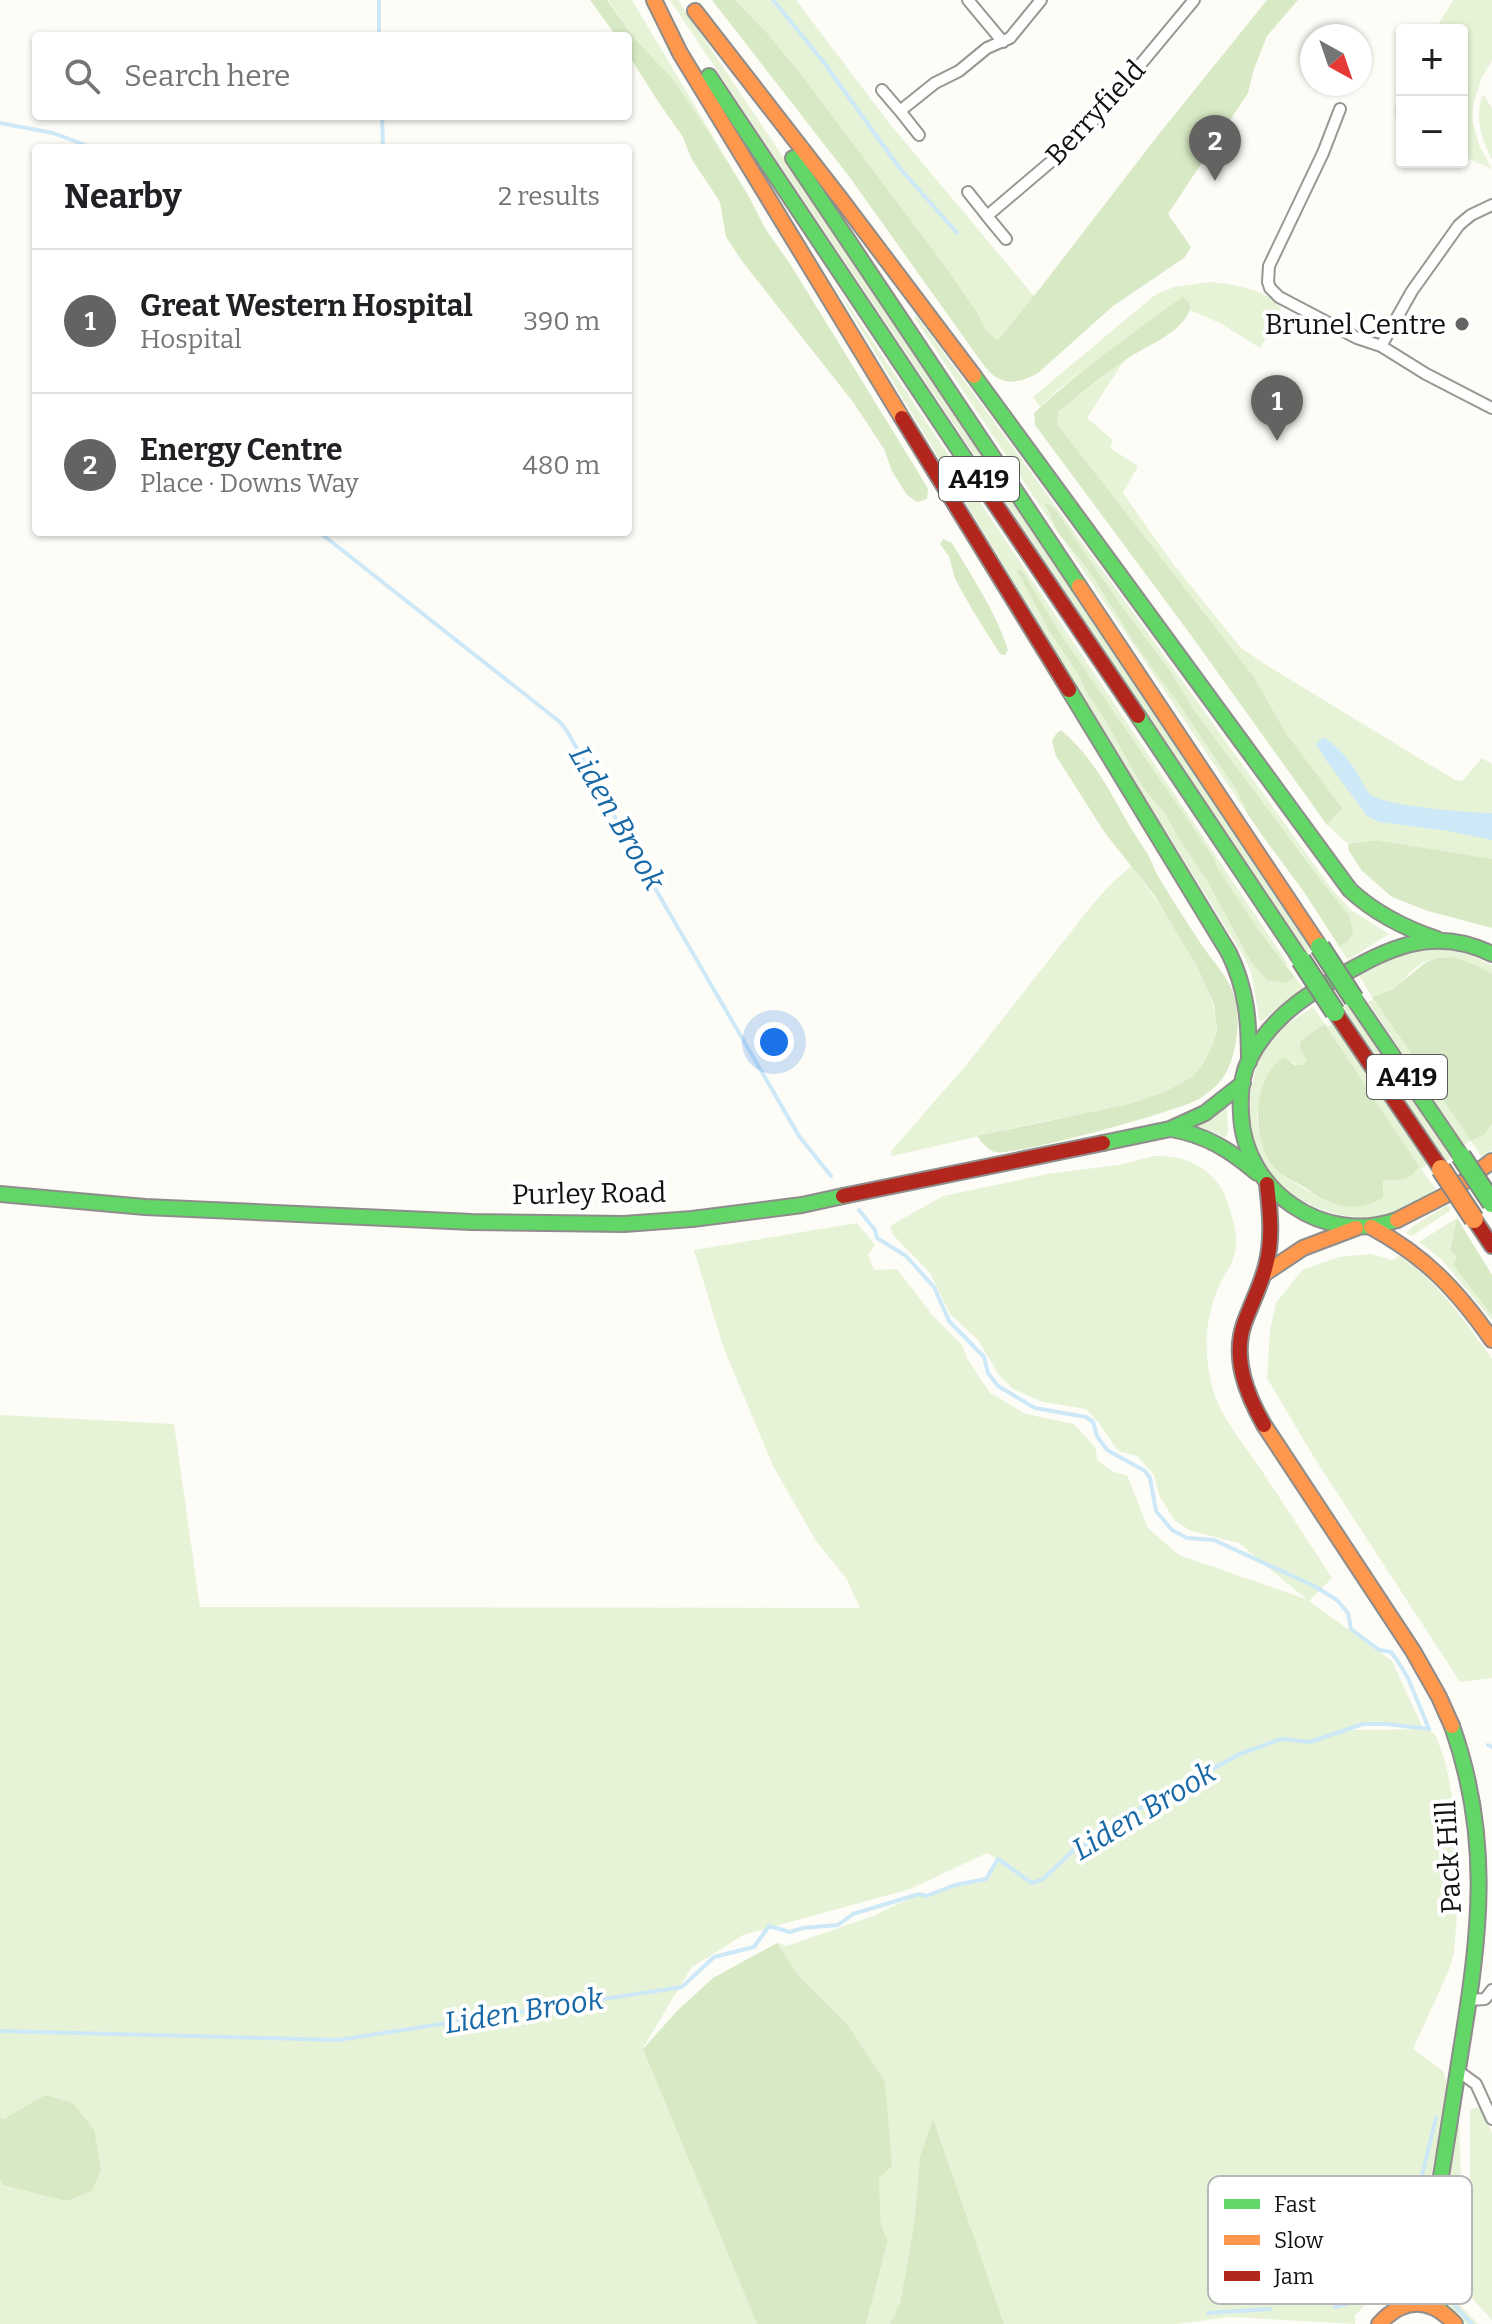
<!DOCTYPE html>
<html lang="en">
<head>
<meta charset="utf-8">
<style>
  body { margin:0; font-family:Bitter,serif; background:#f2f2f2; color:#202124 }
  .controls { position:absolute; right:24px; top:24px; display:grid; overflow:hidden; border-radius:8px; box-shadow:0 2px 6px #0004 }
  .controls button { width:72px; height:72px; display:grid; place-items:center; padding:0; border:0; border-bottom:2px solid #e0e0e0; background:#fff; color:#202124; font:40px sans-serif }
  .compass { position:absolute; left:1300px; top:24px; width:72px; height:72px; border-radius:50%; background:#fff; box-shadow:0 2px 6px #0004; rotate:140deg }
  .you { position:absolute; left:774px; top:1042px; width:28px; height:28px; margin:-20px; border:6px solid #fff; border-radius:50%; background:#1a73e8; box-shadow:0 0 0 12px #1a73e833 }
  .badge { display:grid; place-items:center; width:52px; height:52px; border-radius:50%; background:#646362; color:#fff; font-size:26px; font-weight:700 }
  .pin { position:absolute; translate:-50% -66px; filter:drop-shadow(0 2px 4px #0008) }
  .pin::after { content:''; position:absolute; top:42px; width:28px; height:24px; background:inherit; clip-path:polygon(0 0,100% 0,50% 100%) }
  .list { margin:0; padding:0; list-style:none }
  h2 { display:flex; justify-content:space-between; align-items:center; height:104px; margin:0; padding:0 32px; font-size:34px }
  h2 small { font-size:26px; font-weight:400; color:#757577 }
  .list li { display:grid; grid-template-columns:52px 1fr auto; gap:24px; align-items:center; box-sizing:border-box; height:144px; padding:0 32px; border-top:2px solid #e0e0e0 }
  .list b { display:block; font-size:30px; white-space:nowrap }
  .list p { margin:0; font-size:26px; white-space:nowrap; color:#757577 }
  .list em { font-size:26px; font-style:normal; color:#757577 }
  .icon { flex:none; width:44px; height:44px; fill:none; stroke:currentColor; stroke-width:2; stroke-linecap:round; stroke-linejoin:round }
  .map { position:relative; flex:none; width:1492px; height:2324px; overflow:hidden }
  .search { position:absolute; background:#fff; box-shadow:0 2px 6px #0004; left:32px; top:32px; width:600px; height:88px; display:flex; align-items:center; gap:20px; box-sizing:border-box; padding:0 28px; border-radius:8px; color:#757577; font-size:30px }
  .panel { position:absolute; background:#fff; box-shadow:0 2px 6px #0004; left:32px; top:144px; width:600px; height:392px; border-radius:8px }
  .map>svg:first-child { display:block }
  .green { fill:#e7f3d7 }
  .forest { fill:#d8eac5 }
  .water { fill:#cde8f7 }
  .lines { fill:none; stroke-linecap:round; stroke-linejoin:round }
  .stream { stroke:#cde8f7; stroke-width:4 }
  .street-casing { stroke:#979795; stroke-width:14 }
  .fast-casing { stroke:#8e8d8b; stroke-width:18 }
  .slow-casing { stroke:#8e8d8b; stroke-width:18 }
  .jam-casing { stroke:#8e8d8b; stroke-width:18 }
  .street { stroke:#fffffe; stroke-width:10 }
  .fast { stroke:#63d668; stroke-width:14 }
  .slow { stroke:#ff974d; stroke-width:14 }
  .jam { stroke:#b3261e; stroke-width:14 }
  .fast-bridge-casing { stroke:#858482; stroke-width:22; stroke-linecap:butt }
  .slow-bridge-casing { stroke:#858482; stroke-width:22; stroke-linecap:butt }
  .fast-bridge { stroke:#63d668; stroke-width:18 }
  .slow-bridge { stroke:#ff974d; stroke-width:18 }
  .poi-dot { fill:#646362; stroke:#fff; stroke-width:3 }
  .labels { text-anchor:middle; stroke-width:8; stroke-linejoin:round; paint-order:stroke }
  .shield { fill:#fff; stroke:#585858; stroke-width:2 }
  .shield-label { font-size:26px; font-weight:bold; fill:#111 }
  .street-label { font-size:28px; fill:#111; stroke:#fff }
  .poi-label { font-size:28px; fill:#111; stroke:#fff; text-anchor:end }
  .water-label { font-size:30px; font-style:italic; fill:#1768a6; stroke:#fff }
  .key { fill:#fff; stroke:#b8b8b8; stroke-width:2 }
  .key-label { font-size:22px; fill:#111 }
</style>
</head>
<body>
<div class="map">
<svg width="1492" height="2324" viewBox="0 0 1492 2324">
  <rect width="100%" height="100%" fill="#fdfcf7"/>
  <!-- green -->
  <path class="green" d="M608,0h24l116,195 -76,-117 -37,-39z
    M670,0h8l39,58 595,892 -5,3z
    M735,0h61l93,123 145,173 -36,44 -12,-9 -7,-16 -36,-52 -142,-189 -34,-41z
    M1453,0h39v61l-10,16 -8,25 -2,17 7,26 13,24 -30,-13v-126h-27z
    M1402,82v46l-5,-3 -3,-15z
    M1483,94l9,14v51c-11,-19 -18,-44 -9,-65z
    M829,276l461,691 -5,-3 -24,-31 -44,-66 -3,-9 -152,-222 -39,-64 -6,-1 32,60 29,43 10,21 17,25 38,68 22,26 18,32 23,33 46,85 15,16 18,3 10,-6 8,11 -43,34 -9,-50 -8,-17 -130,-208z
    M1210,282c23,2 55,7 71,25l-1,8 -20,33 -38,-24 -32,-14 1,-2 -58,24 -73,56 -20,19 -7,-10 122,-102 19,-8z
    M917,316l223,306 191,266 20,22 38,24 -41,26 -19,-28 10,14 10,-31 -23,-28 -132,-177 -25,-41 -46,-61 -68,-99 -9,-6 1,6 11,24 -144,-216z
    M1125,359l-38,59 26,22 -3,8 28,18 -15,27 51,72 67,83 27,18 187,114 7,1 20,-23 10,6v95l-115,-19 -29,4 -21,-19 14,-18 -55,-74 -32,-56 -197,-253 1,-12z
    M1064,542l27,32 44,70 48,66 54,81 10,22z
    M1131,866c26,34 91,122 85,165 -2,16 -12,37 -25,47 -43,31 -101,34 -151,44 -50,11 -99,23 -148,34l-1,-5 77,-88 124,-158 18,-20z
    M1434,949c22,1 39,6 58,17v8c-29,-12 -49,-28 -78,-5 -8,7 -15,17 -24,22 -6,3 -12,3 -18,6l-13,-21c24,-16 45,-25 75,-27z
    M1373,999l98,142 14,-7 7,-10v26l-9,9 -12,-18 -7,4 -96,-143z
    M1348,1004l103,154 -5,3 -103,-154z
    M1313,1007l12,17 -16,10 -3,21 1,6 -4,4 -5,1 -5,-4h-16l-14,26 -6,27 1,12 13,35 14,15 40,24 28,6 29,-23 1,-4c16,0 26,1 36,-14l-92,-139 7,-4 94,140 -7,6 15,20c-17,12 -34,23 -55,27 -16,3 -33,1 -49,-3 -61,-17 -95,-70 -79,-132 3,-14 7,-28 16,-40 12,-14 29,-24 44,-34z
    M1225,1107l2,1 1,25 -3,4 -27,-11z
    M1154,1156c42,-1 69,19 78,61 3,11 6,24 3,36 -3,12 -11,22 -16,33 -15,34 -16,72 -5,107 10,29 31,53 48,78 23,35 47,71 70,107l-23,23 83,60 31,67c-24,-3 -51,-9 -73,2l79,-1 7,7 10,28 14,76 1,25 -7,88 -5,17 -36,79 30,22 5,15 -24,129 -22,60 -9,-1 -21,25 -17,16v9l-125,-7 -53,7h-173l-71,-203 -13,35 -6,69 -14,78 -10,21h-24l22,-83 -7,-16 -2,-46 13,-13 -44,-141 -50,-50 -21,-32 10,3 86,-30 46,-22 7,2 29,-11 28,-3 15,-22 -11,-7 -77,36 -167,46 -52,33 -48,80 114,276h-757v-909l174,9 26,183 660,1 -14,-30 -30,-37 -43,-75 -50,-120 -29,-96 163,-27 18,22 -7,10 6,15 23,-1 36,47 29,29 6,15 22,33 36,21 48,10 22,24 1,12 16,12 14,3 21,53 31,27 127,44 -67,-56 -48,-12 -17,-11 -15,-25 -5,-20 -17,-19 -19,-5 -19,-28 -13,-14 -43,-7 -30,-13 -14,-14 -21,-35 -28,-26 -20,-41 -37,-38 -3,-9 53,-30 104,-22 71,-9z
    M1448,1205l3,5 -39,26 -6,-3 7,-7z
    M1457,1218l-7,32 7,7 -4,8 39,50v5l-50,-60 -23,-18z
    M1371,1254l21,6 7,-4c40,26 66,66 93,103v319l-32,4 -145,-223 -48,-81 3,-47 6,-28 26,-33 37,-13z
    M1480,2106l12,27v187l-22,-24 -7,-17 7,-77v-92z
    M1459,2115l2,66 -12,94 -12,2 8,-82z
    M1448,2284l4,13 26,27h-12l-21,-22 -6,-16z"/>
  <!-- forest -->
  <path class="forest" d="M590,0h17l28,39 37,39 35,52 41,65 17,33 27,39 123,200 13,22 -1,10 -10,3 -10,-7 -15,-24 -8,-22 -31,-47 -111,-141 -16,-24 -6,-35 -29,-44 -8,-21 -24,-34 -31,-49v-18h-12z
    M712,0h23l32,33 34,41 142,189 36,52 7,16 12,9 43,-53 118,-153 108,-134h31l-31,36 -13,33 -6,24 -80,121 23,33 -7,11 -71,48 -75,67c-22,12 -37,13 -53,-6l-134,-188z
    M1183,297c5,5 10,7 6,15 -11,24 -45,34 -65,49 -23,15 -44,34 -66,51l-1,12 197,253 32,56 56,75 -15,17 -134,-187 -158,-213 -1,-12c46,-43 97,-80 149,-116z
    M1047,503l8,6 68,99 46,61 25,41 132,177 23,28 4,17 -5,9 -9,5 -35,-54 -40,-54 -17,-25 -10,-22 -54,-81 -48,-66 -44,-70 -33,-41 -13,-29z
    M943,539l9,4c20,34 44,69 56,107l-3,5 -5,-1 -27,-43 -18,-32 -6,-23 -9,-12z
    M1018,569l5,3 39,64 152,222 3,9 44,66 34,44 -10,6 -18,-3 -15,-16 -46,-85 -23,-33 -18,-32 -22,-26 -38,-68 -17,-25 -10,-21 -29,-43 -32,-60z
    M1061,730c37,32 49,64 73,103 4,7 9,13 13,20 5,9 8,19 14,28 13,22 28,44 42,66 11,15 23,28 30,45 8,21 5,51 -3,72 -5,15 -18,27 -31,35 -20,12 -187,58 -204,53 -8,-2 -13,-10 -18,-16l153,-32 35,-12 27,-15 10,-11 11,-22 4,-15 -3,-25 -17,-38 -43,-71 -49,-62 -49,-77 -4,-15 4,-7z
    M1377,840l115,19v69l-64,-17 -36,-14 -30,-26 -13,-20 -1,-7z
    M1451,957l22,7 19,10v150l-7,10 -14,7 -99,-144 20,-7 34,-28 10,-4z
    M1325,1024l94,142c-10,17 -19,14 -36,14v17c-17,13 -39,12 -58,3 -8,-3 -14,-9 -21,-13 -12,-7 -23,-11 -31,-21 -22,-30 -21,-85 10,-109l12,8h8l4,-5 -7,-11v-6l9,-9z
    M1457,1218l35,57v40l-39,-50 4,-8 -7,-7z
    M777,1943l21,32 50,50 37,57 7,84 -13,13 2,46 7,16 -22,83h-109l-114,-275 34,-38 36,-33z
    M45,2095l28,8 21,27 7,39 -9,22 -26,10 -63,-16 -3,-7v-60l4,1z
    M933,2119l71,205h-114l10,-21 14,-78 6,-69z"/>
  <!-- water -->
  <path class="water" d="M1323,737c13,8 26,22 34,36 4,6 8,16 13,21 12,12 101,19 122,19v27l-44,-9 -69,-9 -12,-6 -41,-56 -10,-16z"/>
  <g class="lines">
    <!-- stream -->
    <path class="stream" d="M379,0v36
      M773,0l49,60 76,106 59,67
      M382,116l1,32
      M0,123l53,10 40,15
      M319,532l241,190 7,9 78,140 154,265 32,40
      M859,1210l16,20 2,8 29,18 28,31 15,34 35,36 4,16 10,13 37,22 51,9 7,5 4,14 10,14 38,21 5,7 6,33 16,19 15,8 27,2 100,46 23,14 11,13 3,16 28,21 12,2 6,8 11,18 21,51
      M1488,1745l4,2
      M0,2031l338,9 344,-53 32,-30 40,-10 15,-21 21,6 13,-4 35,-3 15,-11 66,-20 7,2 29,-11 31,-6 12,-20 34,24 11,-4 35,-33 20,-4 24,-24 118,-64 41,-15 29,3 53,-18h24l42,5
      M1412,2216l24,-98
      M1445,2260l9,-73
      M1444,2289l12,18 16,17
      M1335,2307c30,-5 52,-28 65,-55
      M1208,2313l62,-4"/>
    <defs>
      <path id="street" d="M968,0l35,42
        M882,90l18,21
        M1340,109l-17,44 -54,113 -1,16 2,6 9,9 78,41 24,8 45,28 66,34
        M919,135l-19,-24 35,-28 24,-12 28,-23 23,-10 31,-38
        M968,192l19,24 94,-80 113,-136
        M987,216l19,23
        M1381,346l31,-55 47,-66 12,-10 21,-10
        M1469,2000l16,-1 7,-9
        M1458,2071l18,13 16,35"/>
      <path id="fast" d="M709,76l272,407
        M793,158l286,428
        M974,376l376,514c26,24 54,38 87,49
        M1069,690l160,263c18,37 20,68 20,109
        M1138,716l163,244
        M1354,999l107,157
        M1171,1129c35,6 59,21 86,44
        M1103,1143l67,-14 35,-16 38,-30
        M0,1194l145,13 327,15 152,2 68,-5 110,-14 41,-9
        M1397,1220c-73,26 -153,-29 -156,-106 -1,-18 0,-38 8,-54 23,-46 66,-71 109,-94 45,-25 86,-36 134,-12
        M1427,2261l13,49
        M1396,2309l16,-21 15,-27c12,-70 23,-141 34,-211 19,-116 31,-211 -9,-324"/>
      <path id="slow" d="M654,0l26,53 222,365
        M695,11l145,187 134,178
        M1079,586l241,361
        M1397,1220l49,-25 46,-34
        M1371,1227c54,29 86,63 121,113
        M1264,1274l39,-26 53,-20
        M1264,1425l149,226 26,46 13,29
        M1379,2324c25,-27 51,-27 76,0"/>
      <path id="jam" d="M902,418l167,272
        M981,483l157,233
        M1335,1012l106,157
        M843,1196l260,-53
        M1474,1219l18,27
        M1264,1425c-17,-30 -32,-66 -20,-101 7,-20 17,-38 22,-59 7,-26 4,-54 1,-81"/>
    </defs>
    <!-- street casing -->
    <use href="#street" class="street-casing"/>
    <!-- fast casing -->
    <use href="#fast" class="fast-casing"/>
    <!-- slow casing -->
    <use href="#slow" class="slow-casing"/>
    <!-- jam casing -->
    <use href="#jam" class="jam-casing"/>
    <!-- street -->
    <use href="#street" class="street"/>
    <!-- fast -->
    <use href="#fast" class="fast"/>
    <!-- slow -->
    <use href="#slow" class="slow"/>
    <!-- jam -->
    <use href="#jam" class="jam"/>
    <defs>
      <path id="fast-bridge" d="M1320,947l34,52
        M1301,960l34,52
        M1461,1156l31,47"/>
      <path id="slow-bridge" d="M1441,1169l33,50"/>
    </defs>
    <!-- fast-bridge casing -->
    <use href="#fast-bridge" class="fast-bridge-casing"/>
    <!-- slow-bridge casing -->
    <use href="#slow-bridge" class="slow-bridge-casing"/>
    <!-- fast-bridge -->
    <use href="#fast-bridge" class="fast-bridge"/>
    <!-- slow-bridge -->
    <use href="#slow-bridge" class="slow-bridge"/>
  </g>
  <!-- markers -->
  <circle class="poi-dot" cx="1462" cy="324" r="8"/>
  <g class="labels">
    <!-- shield labels -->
    <g class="shield">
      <rect x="939" y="457" width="80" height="44" rx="6"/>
      <rect x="1367" y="1055" width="80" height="44" rx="6"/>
    </g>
    <g class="shield-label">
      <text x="979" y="488">A419</text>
      <text x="1407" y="1086">A419</text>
    </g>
    <!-- street labels -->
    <g class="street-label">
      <text transform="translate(1095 112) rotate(-47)" y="10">Berryfield</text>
      <text transform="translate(589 1193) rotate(-1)" y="10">Purley Road</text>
      <text transform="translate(1448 1857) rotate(-93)" y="10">Pack Hill</text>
    </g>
    <!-- poi labels -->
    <g class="poi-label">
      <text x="1446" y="334">Brunel Centre</text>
    </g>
    <!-- water labels -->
    <g class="water-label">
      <text transform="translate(617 818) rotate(60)" y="10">Liden Brook</text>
      <text transform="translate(1144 1811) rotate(-31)" y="10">Liden Brook</text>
      <text transform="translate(524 2011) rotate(-9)" y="10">Liden Brook</text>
    </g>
  </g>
  <!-- legend -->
  <rect x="1208" y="2176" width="264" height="128" rx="12" class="key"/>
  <rect x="1224" y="2199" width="36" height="10" fill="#63d668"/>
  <rect x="1224" y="2235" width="36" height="10" fill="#ff974d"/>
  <rect x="1224" y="2271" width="36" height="10" fill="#b3261e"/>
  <g class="key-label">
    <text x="1274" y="2212">Fast</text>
    <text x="1274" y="2248">Slow</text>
    <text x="1274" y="2284">Jam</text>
  </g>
</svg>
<div class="controls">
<button>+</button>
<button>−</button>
</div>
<svg class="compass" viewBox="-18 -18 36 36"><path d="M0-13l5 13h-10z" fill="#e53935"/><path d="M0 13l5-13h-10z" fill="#757577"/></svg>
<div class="you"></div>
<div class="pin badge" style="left:1277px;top:441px">1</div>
<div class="pin badge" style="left:1215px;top:181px">2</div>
<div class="search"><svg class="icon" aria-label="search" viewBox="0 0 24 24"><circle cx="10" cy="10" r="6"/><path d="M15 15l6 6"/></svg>Search here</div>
<section class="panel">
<h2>Nearby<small>2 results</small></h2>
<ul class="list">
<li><span class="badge">1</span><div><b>Great Western Hospital</b><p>Hospital</p></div><em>390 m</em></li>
<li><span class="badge">2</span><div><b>Energy Centre</b><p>Place · Downs Way</p></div><em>480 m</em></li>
</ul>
</section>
</div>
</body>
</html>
